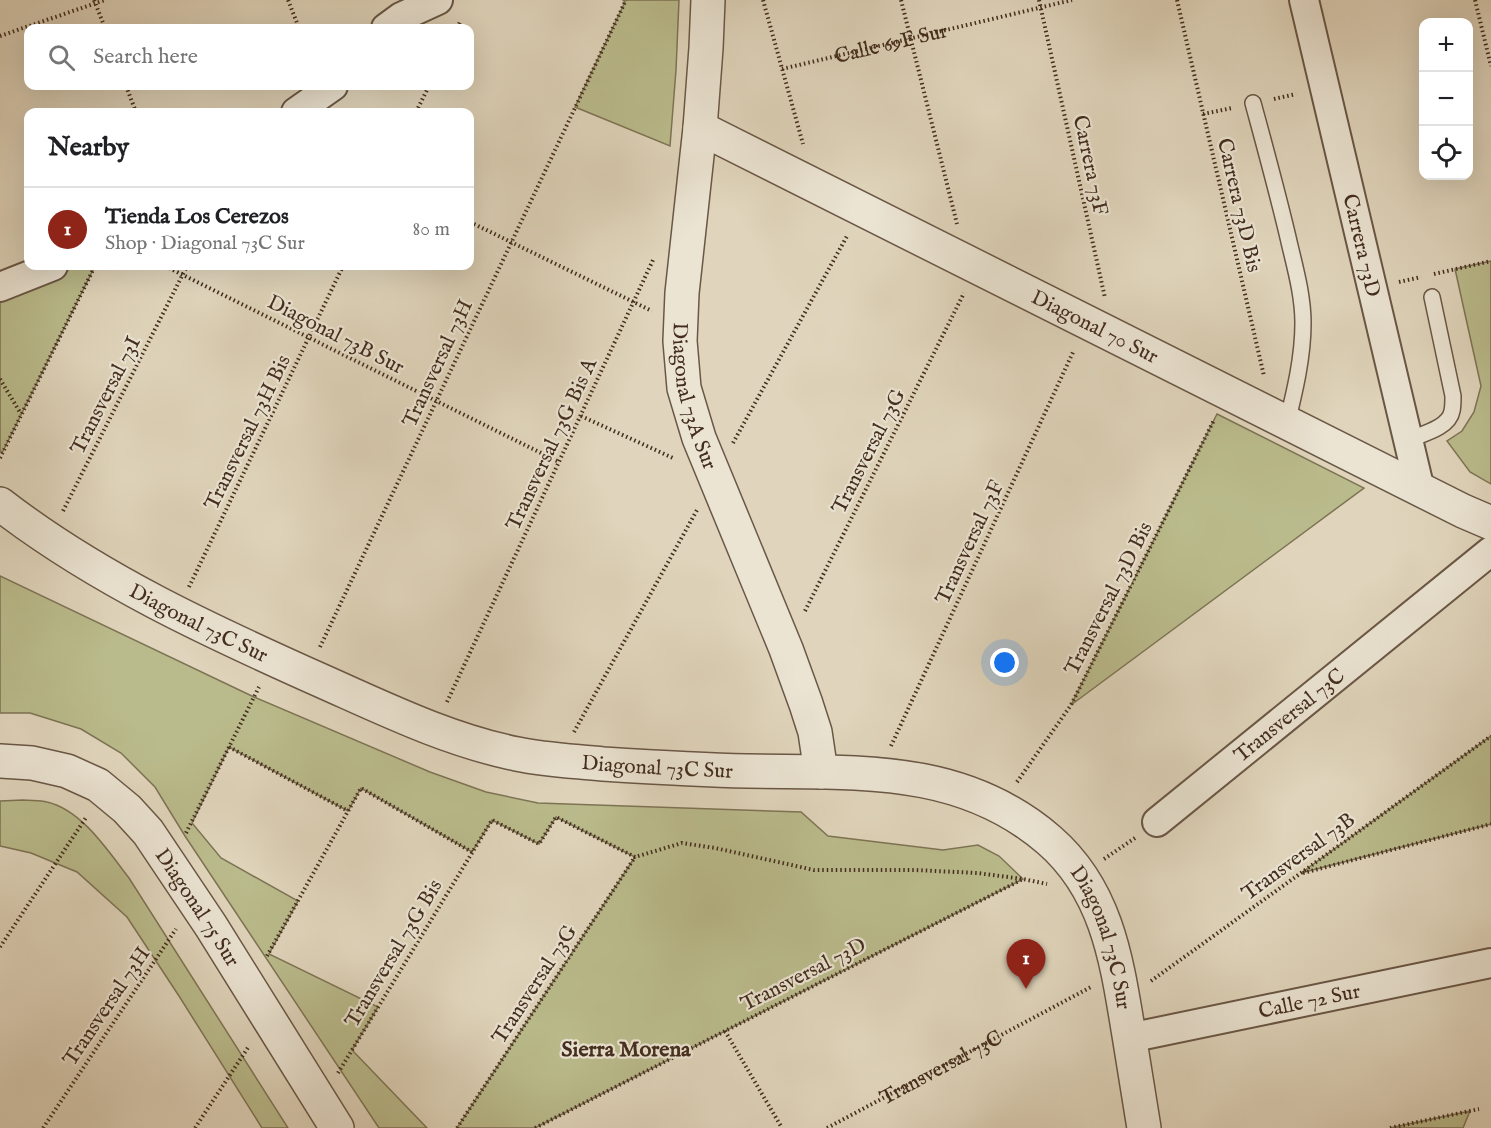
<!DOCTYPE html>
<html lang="en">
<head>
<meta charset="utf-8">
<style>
  body { margin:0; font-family:"IM FELL English",serif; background:#f2f2f2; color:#202124 }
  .controls { position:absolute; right:18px; top:18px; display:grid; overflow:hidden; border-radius:12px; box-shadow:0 6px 24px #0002 }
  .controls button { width:54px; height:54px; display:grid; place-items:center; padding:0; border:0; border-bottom:2px solid #e0e0e0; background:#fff; color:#202124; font:30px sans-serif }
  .you { position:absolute; left:1005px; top:663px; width:21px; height:21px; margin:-15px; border:4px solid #fff; border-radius:50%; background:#1a73e8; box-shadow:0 0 0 9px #1a73e833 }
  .badge { display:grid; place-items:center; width:39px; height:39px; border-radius:50%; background:#8f2418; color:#fff; font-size:20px; font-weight:700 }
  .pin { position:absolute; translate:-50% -50px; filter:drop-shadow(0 2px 3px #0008) }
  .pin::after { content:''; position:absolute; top:32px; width:21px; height:18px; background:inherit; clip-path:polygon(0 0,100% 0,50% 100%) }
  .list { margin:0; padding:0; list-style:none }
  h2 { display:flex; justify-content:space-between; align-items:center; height:78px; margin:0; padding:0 24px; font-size:26px }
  h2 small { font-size:20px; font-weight:400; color:#757577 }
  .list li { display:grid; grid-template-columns:39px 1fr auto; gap:18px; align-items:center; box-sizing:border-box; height:84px; padding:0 24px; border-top:2px solid #e0e0e0 }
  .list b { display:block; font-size:22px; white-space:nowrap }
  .list p { margin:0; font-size:20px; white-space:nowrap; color:#757577 }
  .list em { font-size:20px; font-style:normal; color:#757577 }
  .icon { flex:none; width:33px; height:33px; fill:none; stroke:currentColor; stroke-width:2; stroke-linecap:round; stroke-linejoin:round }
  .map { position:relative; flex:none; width:1491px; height:1128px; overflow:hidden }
  .search { position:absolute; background:#fff; box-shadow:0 6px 24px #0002; left:24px; top:24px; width:450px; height:66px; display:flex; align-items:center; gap:15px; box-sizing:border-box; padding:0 21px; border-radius:12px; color:#757577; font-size:22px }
  .panel { position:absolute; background:#fff; box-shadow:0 6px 24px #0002; left:24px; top:108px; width:450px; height:162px; border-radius:12px }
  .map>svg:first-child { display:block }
  .green { fill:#babb8c; stroke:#7e7455; stroke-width:1.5 }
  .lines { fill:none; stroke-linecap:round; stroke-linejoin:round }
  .service-casing { stroke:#6a5746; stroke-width:18 }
  .minor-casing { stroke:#6a5746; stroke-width:32 }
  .tertiary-casing { stroke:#6a5746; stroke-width:36 }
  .path { stroke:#432d1e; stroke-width:4; stroke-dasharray:1.5 3; stroke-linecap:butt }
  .service { stroke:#ebe4d3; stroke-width:15 }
  .minor { stroke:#ebe4d3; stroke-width:28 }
  .tertiary { stroke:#ebe4d3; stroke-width:33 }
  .labels { text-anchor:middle; stroke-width:4.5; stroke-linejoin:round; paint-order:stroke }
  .street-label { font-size:21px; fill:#432d1e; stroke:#ebe4d3 }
  .neighbourhood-label { font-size:22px; font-weight:bold; fill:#432d1e; stroke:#ebe4d3 }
</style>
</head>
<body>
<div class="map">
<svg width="1491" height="1128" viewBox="0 0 1491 1128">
  <rect width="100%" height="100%" fill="#e0d5bc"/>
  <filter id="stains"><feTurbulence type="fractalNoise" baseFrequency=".00333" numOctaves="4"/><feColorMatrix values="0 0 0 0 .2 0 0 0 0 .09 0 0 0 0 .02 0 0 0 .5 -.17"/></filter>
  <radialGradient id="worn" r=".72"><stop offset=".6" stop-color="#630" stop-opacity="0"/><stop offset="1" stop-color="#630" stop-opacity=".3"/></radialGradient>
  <!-- green -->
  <path class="green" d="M623,0h56l-3,70 -6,76 -95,-39 50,-105z
    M1491,261v223l-21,-12 -23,-31 15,-10 12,-19 7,-26 -26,-117z
    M78,266h17l-93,187 -2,-3v-155z
    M1217,414l147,74 -293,217z
    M0,576l254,121 176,75 56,20 52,11 263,9 27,24 115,14 35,-5 21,11 24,23 -488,249h-78l178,-271 -79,-40 -17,27 -47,-24 -20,32 -111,-64 -13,23 -119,-64 -37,76 29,35 77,43 -29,53 109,53 -26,43 75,78h-48l-194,-292 -30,-49 -34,-34 -40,-24 -51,-16h-30z
    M1491,736v88l-190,49z
    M23,800c8,1 17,0 24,2 35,8 61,49 82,76l159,250h-26l-83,-132 -52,-79 -50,-45 -46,-19 -31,-7v-45z
    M1470,1111l-7,17h-73z"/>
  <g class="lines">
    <defs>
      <path id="service" d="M1253,103c13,48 26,95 37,143 6,25 13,51 13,77 0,34 -8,67 -16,100
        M1408,440c14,-6 41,-12 44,-29 1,-4 1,-10 1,-15l-21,-99"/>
      <g id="minor">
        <path id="s3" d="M1304,0l116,490"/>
        <path d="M386,28l15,-11 37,-17"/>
        <path d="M296,112l37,-26"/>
        <path d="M0,287l53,-21"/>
        <path id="s4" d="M1157,822l334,-271"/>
        <path id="s5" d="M1129,1038l362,-75"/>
      </g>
      <g id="tertiary">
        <path id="s6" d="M708,0l-2,48 -6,80 -18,165 -2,48 4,47 15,50 87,211 20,55 9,28 6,40"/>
        <path id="s7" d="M700,128l763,383 28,12"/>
        <path id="s8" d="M0,504c97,75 210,127 322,177 63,28 126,59 195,73 28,6 57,7 86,10 48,3 96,6 144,7 109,2 214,-7 302,69 59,51 68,123 80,195 5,31 10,62 15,93"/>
        <path id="s9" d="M0,761l32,2 35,8 31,14 29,24 21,23 63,94 126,202"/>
      </g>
    </defs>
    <!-- service casing -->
    <use href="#service" class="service-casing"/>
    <!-- minor casing -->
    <use href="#minor" class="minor-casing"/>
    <!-- tertiary casing -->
    <use href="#tertiary" class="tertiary-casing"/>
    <!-- path -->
    <g class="path">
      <path d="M94,0l11,28"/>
      <path d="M288,0l11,28"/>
      <path d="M763,0l40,144"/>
      <path d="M901,0l56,224"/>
      <path d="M1039,0l66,298"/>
      <path d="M1177,0l87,376"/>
      <path d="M1475,0l16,66"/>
      <path d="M457,28l4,-8"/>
      <path d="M0,36l105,-36"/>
      <path id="s1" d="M782,69l290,-69"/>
      <path d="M126,86l10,26"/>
      <path d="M1274,99l22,-5"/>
      <path d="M416,112l13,-26"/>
      <path d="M1203,114l29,-6"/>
      <path d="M470,222l182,89"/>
      <path d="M165,266l394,196"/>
      <path d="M1434,274l57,-13"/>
      <path d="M1399,282l22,-5"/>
      <path d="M0,379l21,35"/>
      <path d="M581,416l92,42"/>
      <path d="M733,443l114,-207"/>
      <path d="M0,458l95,-192"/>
      <path d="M63,511l124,-245"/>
      <path d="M189,587l154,-321"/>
      <path d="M805,611l159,-318"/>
      <path d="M320,647l306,-647"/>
      <path d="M447,702l206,-442"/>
      <path d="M574,732l123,-222"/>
      <path d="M891,746l183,-396"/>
      <path d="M229,747l119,64"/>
      <path d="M1017,782l54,-77 143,-285"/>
      <path d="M186,833l73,-146"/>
      <path d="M1104,859l31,-21"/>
      <path d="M1303,873l188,-49"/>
      <path d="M0,947l87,-131"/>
      <path d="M267,956l94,-168 111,64"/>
      <path d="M1151,981l340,-245"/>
      <path d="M725,1031l57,97"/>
      <path d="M338,1073l154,-253 47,24 17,-27 79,40 47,-14 33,5 99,22h101l62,3 46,6"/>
      <path d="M43,1128l133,-199"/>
      <path d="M195,1128l54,-82"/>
      <path d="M457,1128l178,-271"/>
      <path d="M535,1128l488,-249 24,5"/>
      <path id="s2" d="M827,1128l264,-141"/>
      <path d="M1390,1128l89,-19"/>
    </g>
    <!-- service -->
    <use href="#service" class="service"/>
    <!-- minor -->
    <use href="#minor" class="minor"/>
    <!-- tertiary -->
    <use href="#tertiary" class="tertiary"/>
  </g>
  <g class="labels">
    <!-- street labels -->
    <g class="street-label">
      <text dy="7" stroke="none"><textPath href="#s1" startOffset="112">Calle 69F Sur</textPath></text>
      <text transform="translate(1091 165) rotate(78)" y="7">Carrera 73F</text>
      <text transform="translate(1240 205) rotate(77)" y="7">Carrera 73D Bis</text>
      <text dy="7" stroke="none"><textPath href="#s3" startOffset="252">Carrera 73D</textPath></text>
      <text dy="7" stroke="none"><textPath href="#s7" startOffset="442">Diagonal 70 Sur</textPath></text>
      <text transform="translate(336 334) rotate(27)" y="7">Diagonal 73B Sur</text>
      <text transform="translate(437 363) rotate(-65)" y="7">Transversal 73H</text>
      <text transform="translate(105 395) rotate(-63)" y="7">Transversal 73I</text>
      <text dy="7" stroke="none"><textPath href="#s6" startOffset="399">Diagonal 73A Sur</textPath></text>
      <text transform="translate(247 432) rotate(-64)" y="7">Transversal 73H Bis</text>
      <text transform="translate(551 444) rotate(-65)" y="7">Transversal 73G Bis A</text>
      <text transform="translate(868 451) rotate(-63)" y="7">Transversal 73G</text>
      <text transform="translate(969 542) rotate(-65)" y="7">Transversal 73F</text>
      <text transform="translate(1108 598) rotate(-63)" y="7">Transversal 73D Bis</text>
      <text dy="7" stroke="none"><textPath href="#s8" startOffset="232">Diagonal 73C Sur</textPath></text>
      <text dy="7" stroke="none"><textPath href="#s4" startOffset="170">Transversal 73C</textPath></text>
      <text dy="7" stroke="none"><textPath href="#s8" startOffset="718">Diagonal 73C Sur</textPath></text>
      <text transform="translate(1298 856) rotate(-36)" y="7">Transversal 73B</text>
      <text dy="7" stroke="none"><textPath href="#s9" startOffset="261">Diagonal 75 Sur</textPath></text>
      <text dy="7" stroke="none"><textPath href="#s8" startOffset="1239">Diagonal 73C Sur</textPath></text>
      <text transform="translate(393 953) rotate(-59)" y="7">Transversal 73G Bis</text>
      <text transform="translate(803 974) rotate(-27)" y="7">Transversal 73D</text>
      <text transform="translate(534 984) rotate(-57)" y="7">Transversal 73G</text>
      <text dy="7" stroke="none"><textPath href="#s5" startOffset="184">Calle 72 Sur</textPath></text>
      <text transform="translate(106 1006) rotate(-56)" y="7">Transversal 73H</text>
      <text dy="7" stroke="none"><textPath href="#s2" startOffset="129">Transversal 73C</textPath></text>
    </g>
    <!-- neighbourhood labels -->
    <g class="neighbourhood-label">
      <text x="626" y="1056">Sierra Morena</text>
    </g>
  </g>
  <rect width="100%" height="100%" filter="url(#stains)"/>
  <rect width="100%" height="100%" fill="url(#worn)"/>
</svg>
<div class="controls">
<button>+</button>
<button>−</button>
<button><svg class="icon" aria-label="locate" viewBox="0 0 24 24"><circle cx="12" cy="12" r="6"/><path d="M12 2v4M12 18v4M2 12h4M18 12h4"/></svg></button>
</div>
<div class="you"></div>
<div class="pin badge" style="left:1026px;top:989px">1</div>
<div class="search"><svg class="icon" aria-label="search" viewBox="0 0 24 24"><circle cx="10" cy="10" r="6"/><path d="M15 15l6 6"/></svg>Search here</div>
<section class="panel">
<h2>Nearby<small></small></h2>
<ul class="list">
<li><span class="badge">1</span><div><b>Tienda Los Cerezos</b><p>Shop · Diagonal 73C Sur</p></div><em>80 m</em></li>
</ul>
</section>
</div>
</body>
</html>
